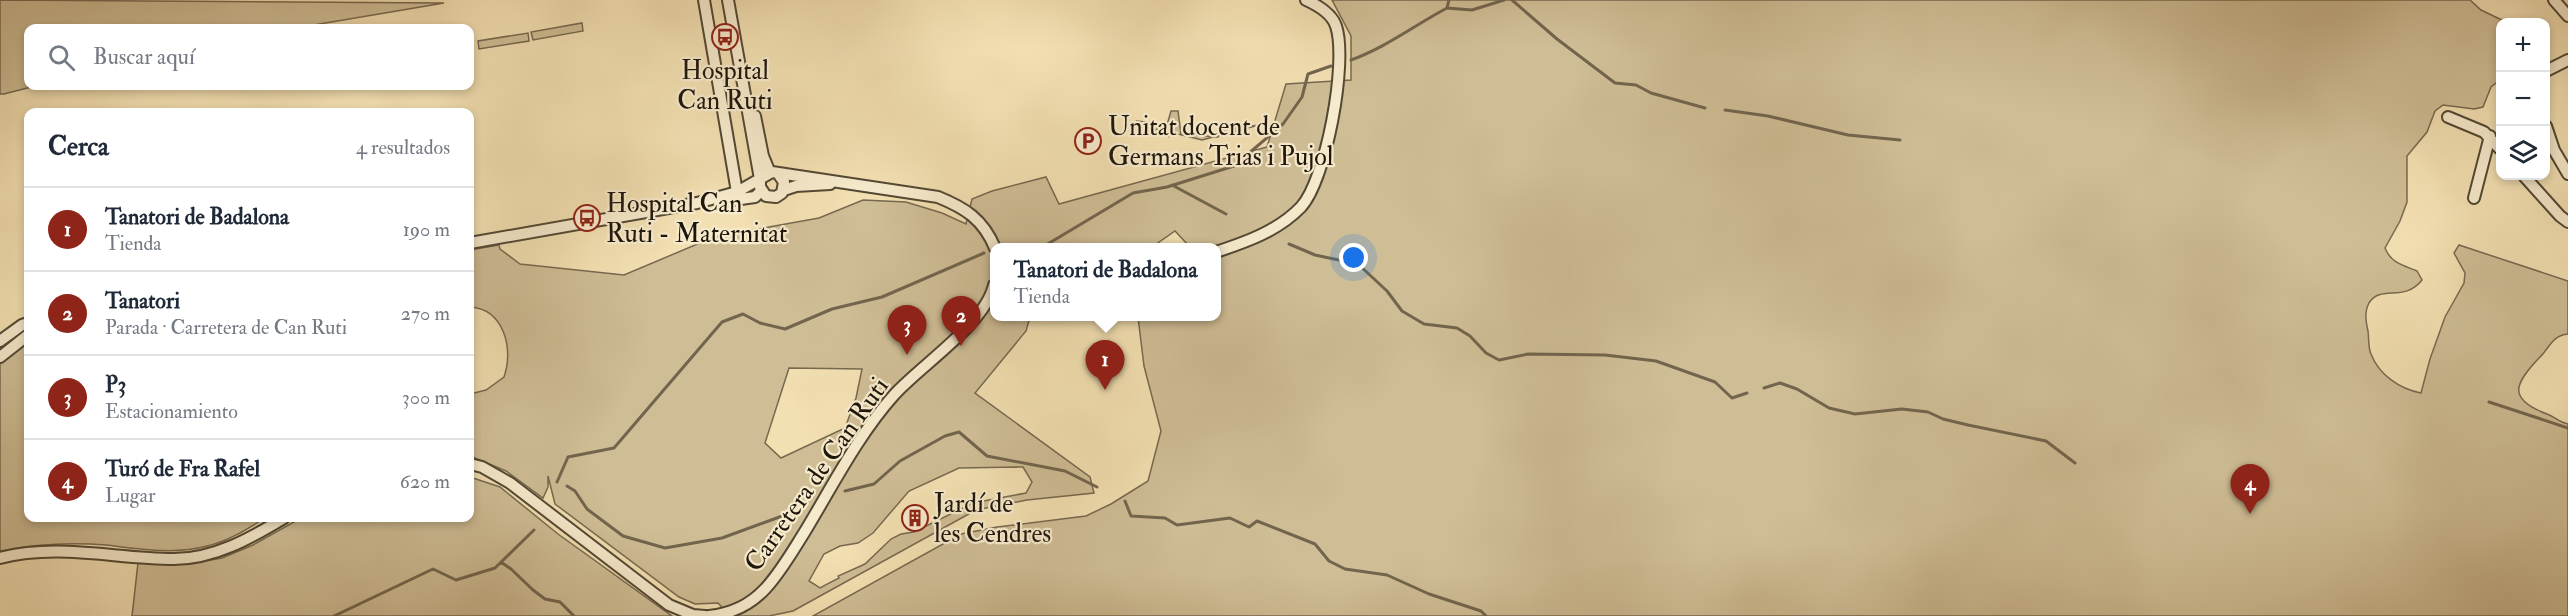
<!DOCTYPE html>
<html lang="es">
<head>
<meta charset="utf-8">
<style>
  body { margin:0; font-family:"IM FELL Double Pica",serif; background:#f2f2f3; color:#1f2937 }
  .controls { position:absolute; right:18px; top:18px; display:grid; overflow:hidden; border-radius:12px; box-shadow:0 3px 9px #0003 }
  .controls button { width:54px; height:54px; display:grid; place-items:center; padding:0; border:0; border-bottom:2px solid #e0e1e3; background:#fff; color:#1f2937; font:30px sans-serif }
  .you { position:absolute; left:1354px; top:258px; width:21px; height:21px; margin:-15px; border:4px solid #fff; border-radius:50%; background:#1a73e8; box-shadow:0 0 0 9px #1a73e833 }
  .badge { display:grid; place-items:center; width:39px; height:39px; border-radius:50%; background:#8f2418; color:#fff; font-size:20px; font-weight:700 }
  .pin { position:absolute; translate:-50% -50px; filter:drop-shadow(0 2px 3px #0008) }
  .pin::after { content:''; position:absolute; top:32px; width:21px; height:18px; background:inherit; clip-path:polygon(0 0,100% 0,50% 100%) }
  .popup { position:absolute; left:990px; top:243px; width:231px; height:78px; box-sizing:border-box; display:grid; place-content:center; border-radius:12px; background:#fff; filter:drop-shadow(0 2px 4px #0005); font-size:20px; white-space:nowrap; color:#747a83 }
  .popup b { font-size:22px; color:#1f2937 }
  .popup::after { content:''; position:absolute; left:50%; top:100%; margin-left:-12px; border:12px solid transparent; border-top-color:#fff }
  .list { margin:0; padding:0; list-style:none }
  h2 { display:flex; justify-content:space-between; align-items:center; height:78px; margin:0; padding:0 24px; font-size:26px }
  h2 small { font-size:20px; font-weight:400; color:#747a83 }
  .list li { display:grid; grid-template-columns:39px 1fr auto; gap:18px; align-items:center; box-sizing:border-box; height:84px; padding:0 24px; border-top:2px solid #e0e1e3 }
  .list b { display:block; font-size:22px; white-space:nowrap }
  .list p { margin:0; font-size:20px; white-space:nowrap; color:#747a83 }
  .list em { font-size:20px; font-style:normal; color:#747a83 }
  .icon { flex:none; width:33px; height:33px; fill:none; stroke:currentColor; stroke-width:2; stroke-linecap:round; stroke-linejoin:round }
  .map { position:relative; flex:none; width:2568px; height:616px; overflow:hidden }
  .search { position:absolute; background:#fff; box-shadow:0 3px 9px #0003; left:24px; top:24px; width:450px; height:66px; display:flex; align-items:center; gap:15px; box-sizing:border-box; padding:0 21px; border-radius:12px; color:#747a83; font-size:22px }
  .panel { position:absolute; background:#fff; box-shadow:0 3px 9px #0003; left:24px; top:108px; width:450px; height:414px; border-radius:12px }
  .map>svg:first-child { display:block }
  .green { fill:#cfbd95; stroke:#766950; stroke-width:1.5; fill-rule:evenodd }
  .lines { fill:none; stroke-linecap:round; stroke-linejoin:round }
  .stream { stroke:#72654d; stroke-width:3 }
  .street-casing { stroke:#524834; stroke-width:14 }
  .street { stroke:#f7ebcd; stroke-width:10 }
  .labels { text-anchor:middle; stroke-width:4.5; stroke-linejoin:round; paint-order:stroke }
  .poi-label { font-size:26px; fill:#1d150a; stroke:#f7ebcd; text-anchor:start }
  .street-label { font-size:26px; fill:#1d150a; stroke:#f7ebcd }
</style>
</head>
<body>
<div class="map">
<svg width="2568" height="616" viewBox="0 0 2568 616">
  <rect width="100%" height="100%" fill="#f3e0b2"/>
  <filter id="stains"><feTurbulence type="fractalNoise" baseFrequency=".00333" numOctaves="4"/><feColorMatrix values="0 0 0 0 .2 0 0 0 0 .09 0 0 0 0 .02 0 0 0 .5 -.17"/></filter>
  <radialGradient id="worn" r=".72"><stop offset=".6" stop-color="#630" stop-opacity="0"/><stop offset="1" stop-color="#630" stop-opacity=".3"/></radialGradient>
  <!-- green -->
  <path class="green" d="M0,0l444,3 -148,25h-268v58h7l-31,8h-4z
    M1332,0h1138l11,10 25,12h-6v58l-9,7 -8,20 -9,2 -31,-4 -8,6 -8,21 -20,24v46l-7,19 -15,27c6,15 17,17 32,23l5,9c-18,23 -41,4 -53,23 -5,9 -3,19 -1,28 1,7 0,17 3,23 8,21 29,35 50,39l9,-34 15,-42 19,-34 1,-10 -11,-20 5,-8 109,36v53c-15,1 -19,14 -28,23 -26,27 -33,42 7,57 8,3 13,9 21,10v192h-1755l148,-82 36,-7 89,-11 25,-12 37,-23 13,-50 -17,-65 -6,-49 78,-1v-68l-26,-1 -15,-16 -23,16 -158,1v68l36,1 -4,14 -51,62 115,84 4,16 -67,7 -51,10 -183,101 -24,5h-39l-12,-13 -23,1 -16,-7 -124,-93 -7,-28v11l-5,11 -37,-27 -36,-15v-62l16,-4 18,-13c10,-28 0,-68 -34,-70v-57l29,-5 1,4 20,15 104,11 90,-38 105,-19 44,-18 43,2 36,11 24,11 6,-25 20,-8 54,-14 13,27 208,-57 19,-63 65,-4v-44zM789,368l73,1 -6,29 -11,30 -64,30 -16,-15zM1023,467l9,15 -6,11 -53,10 -59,29 -13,2 -10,5 -26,25 -27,12 1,2 -19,10 -11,-7 15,-27 16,-8 18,-3 15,-10 36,-42 50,-23z
    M582,23l1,8 -50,9 -2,-8z
    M528,33l1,8 -50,8 -1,-8z
    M1171,111h7l3,23 37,3 4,-7 37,-5 -57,15 -36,-9 2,5 -11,-7 -11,6 -9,-14 30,4z
    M28,338v180h237c-18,11 -36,23 -58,28 -33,9 -67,3 -101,-1 -36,-3 -71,-1 -106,6v-191l26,-16 -1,-3z
    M470,477l30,10 58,47 114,82h-540l6,-53 49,1 35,-6 31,-13 48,-27h169z"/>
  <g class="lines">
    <!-- stream -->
    <path class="stream" d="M1512,0l45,39 58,44 21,2 15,8 54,15
      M1447,8l25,2 32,-10
      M1351,60c34,-12 64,-35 96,-52l2,-8
      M1725,110l43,6 80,19 52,5
      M1172,185l54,29
      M1289,244l26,11 43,9 29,27 15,20 22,13 33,4 13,8 16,17 13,7 29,-6 77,1 51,6 59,21 17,16 15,-5
      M1024,248l22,-3 87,-52 34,-6 67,-21 49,-42 19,-27 6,-23 23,-8
      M1764,388l16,-5 17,6 32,19 26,6 47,-5 26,3 15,7 25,6 78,16 29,22
      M2489,402l79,26
      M557,482l11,-25 46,-9 108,-126 21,-8 17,9 25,6 47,-20 50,-12 102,-44
      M567,486l8,5 12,18 36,27 42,12 57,-10 63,-23
      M845,491l29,-7 26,-23 45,-25 14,-4 28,24 78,15 32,16
      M1125,501l6,15 34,2 12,7 53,-7 19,9 8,-6 58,23 14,17 16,8 42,6 42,19 52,17 5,5
      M501,562l10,7 22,21 12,9 15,3 14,14
      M334,616l99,-47 23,11 39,-12 39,-38"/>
    <defs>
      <path id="street" d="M704,0l33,192
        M728,0l32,179v8l6,9 10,1 6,-4 2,-11 -5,-7
        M2554,0l14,16
        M2546,71l22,-11
        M755,116l8,40 7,17
        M2448,117l36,15 16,17
        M2546,126l8,24 14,24
        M2524,176l36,40 8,6
        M784,190l12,-4 34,-2
        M2474,198l16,-62
        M719,202l36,-5 6,-6
        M470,243l227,-40 40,-11 35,-20 166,25c27,11 45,22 57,51
        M1216,252c30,-10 62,-21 85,-45 25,-27 47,-145 35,-181 -4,-12 -19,-21 -30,-26
        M0,341l22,-16 6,-2
        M0,357l28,-22
        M470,464l12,3 28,16 159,122 24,10 12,1
        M0,558c58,-15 115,1 174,1 40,0 77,-21 110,-41
        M709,616c21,-2 41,-11 56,-27 15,-16 27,-37 39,-56 28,-46 54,-98 90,-138 27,-30 91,-71 100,-110"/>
    </defs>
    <!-- street casing -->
    <use href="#street" class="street-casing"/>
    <!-- street -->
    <use href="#street" class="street"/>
  </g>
  <!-- icons -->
  <defs>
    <symbol id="bus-ring" viewBox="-11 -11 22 22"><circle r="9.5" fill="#f7ebcd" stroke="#8f2418" stroke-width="1.5"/><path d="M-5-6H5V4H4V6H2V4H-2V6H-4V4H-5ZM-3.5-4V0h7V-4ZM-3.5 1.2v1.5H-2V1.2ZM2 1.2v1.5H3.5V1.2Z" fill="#8f2418"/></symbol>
    <symbol id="parking-ring" viewBox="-11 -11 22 22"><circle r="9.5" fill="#f7ebcd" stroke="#8f2418" stroke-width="1.5"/><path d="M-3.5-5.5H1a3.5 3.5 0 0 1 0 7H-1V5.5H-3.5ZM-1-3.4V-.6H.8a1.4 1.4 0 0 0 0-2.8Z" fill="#8f2418"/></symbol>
    <symbol id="building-ring" viewBox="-11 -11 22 22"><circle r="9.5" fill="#f7ebcd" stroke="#8f2418" stroke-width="1.5"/><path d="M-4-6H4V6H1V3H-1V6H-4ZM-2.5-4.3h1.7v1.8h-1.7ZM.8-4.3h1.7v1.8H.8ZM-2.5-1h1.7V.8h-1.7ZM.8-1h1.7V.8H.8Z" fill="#8f2418"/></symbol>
  </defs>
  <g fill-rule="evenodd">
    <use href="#bus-ring" x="710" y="22" width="30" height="30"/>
    <use href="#parking-ring" x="1073" y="126" width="30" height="30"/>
    <use href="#bus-ring" x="572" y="203" width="30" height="30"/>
    <use href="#building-ring" x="900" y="503" width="30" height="30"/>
  </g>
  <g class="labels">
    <!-- poi labels -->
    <g class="poi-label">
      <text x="725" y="79" text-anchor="middle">Hospital<tspan x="725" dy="30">Can Ruti</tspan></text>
      <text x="1108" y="135">Unitat docent de<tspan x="1108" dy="30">Germans Trias i Pujol</tspan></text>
      <text x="606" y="212">Hospital Can<tspan x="606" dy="30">Ruti - Maternitat</tspan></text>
      <text x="934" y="512">Jardí de<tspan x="934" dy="30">les Cendres</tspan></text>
    </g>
    <!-- street labels -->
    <g class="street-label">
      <text transform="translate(816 474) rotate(-55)" y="9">Carretera de Can Ruti</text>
    </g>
  </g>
  <rect width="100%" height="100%" filter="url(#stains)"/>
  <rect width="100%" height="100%" fill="url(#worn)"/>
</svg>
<div class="controls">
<button>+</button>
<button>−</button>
<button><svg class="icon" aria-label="layers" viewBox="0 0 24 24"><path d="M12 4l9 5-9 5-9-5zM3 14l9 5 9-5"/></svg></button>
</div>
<div class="you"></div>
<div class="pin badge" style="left:1105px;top:390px">1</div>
<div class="popup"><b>Tanatori de Badalona</b>Tienda</div>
<div class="pin badge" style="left:961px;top:346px">2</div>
<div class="pin badge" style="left:907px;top:355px">3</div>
<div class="pin badge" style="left:2250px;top:514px">4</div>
<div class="search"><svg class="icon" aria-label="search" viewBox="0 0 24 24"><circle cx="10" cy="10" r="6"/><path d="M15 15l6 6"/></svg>Buscar aquí</div>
<section class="panel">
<h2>Cerca<small>4 resultados</small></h2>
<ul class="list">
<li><span class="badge">1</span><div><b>Tanatori de Badalona</b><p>Tienda</p></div><em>190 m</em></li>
<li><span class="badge">2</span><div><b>Tanatori</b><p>Parada · Carretera de Can Ruti</p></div><em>270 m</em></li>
<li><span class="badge">3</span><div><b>P3</b><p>Estacionamiento</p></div><em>300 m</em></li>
<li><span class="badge">4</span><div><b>Turó de Fra Rafel</b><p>Lugar</p></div><em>620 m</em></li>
</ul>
</section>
</div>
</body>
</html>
